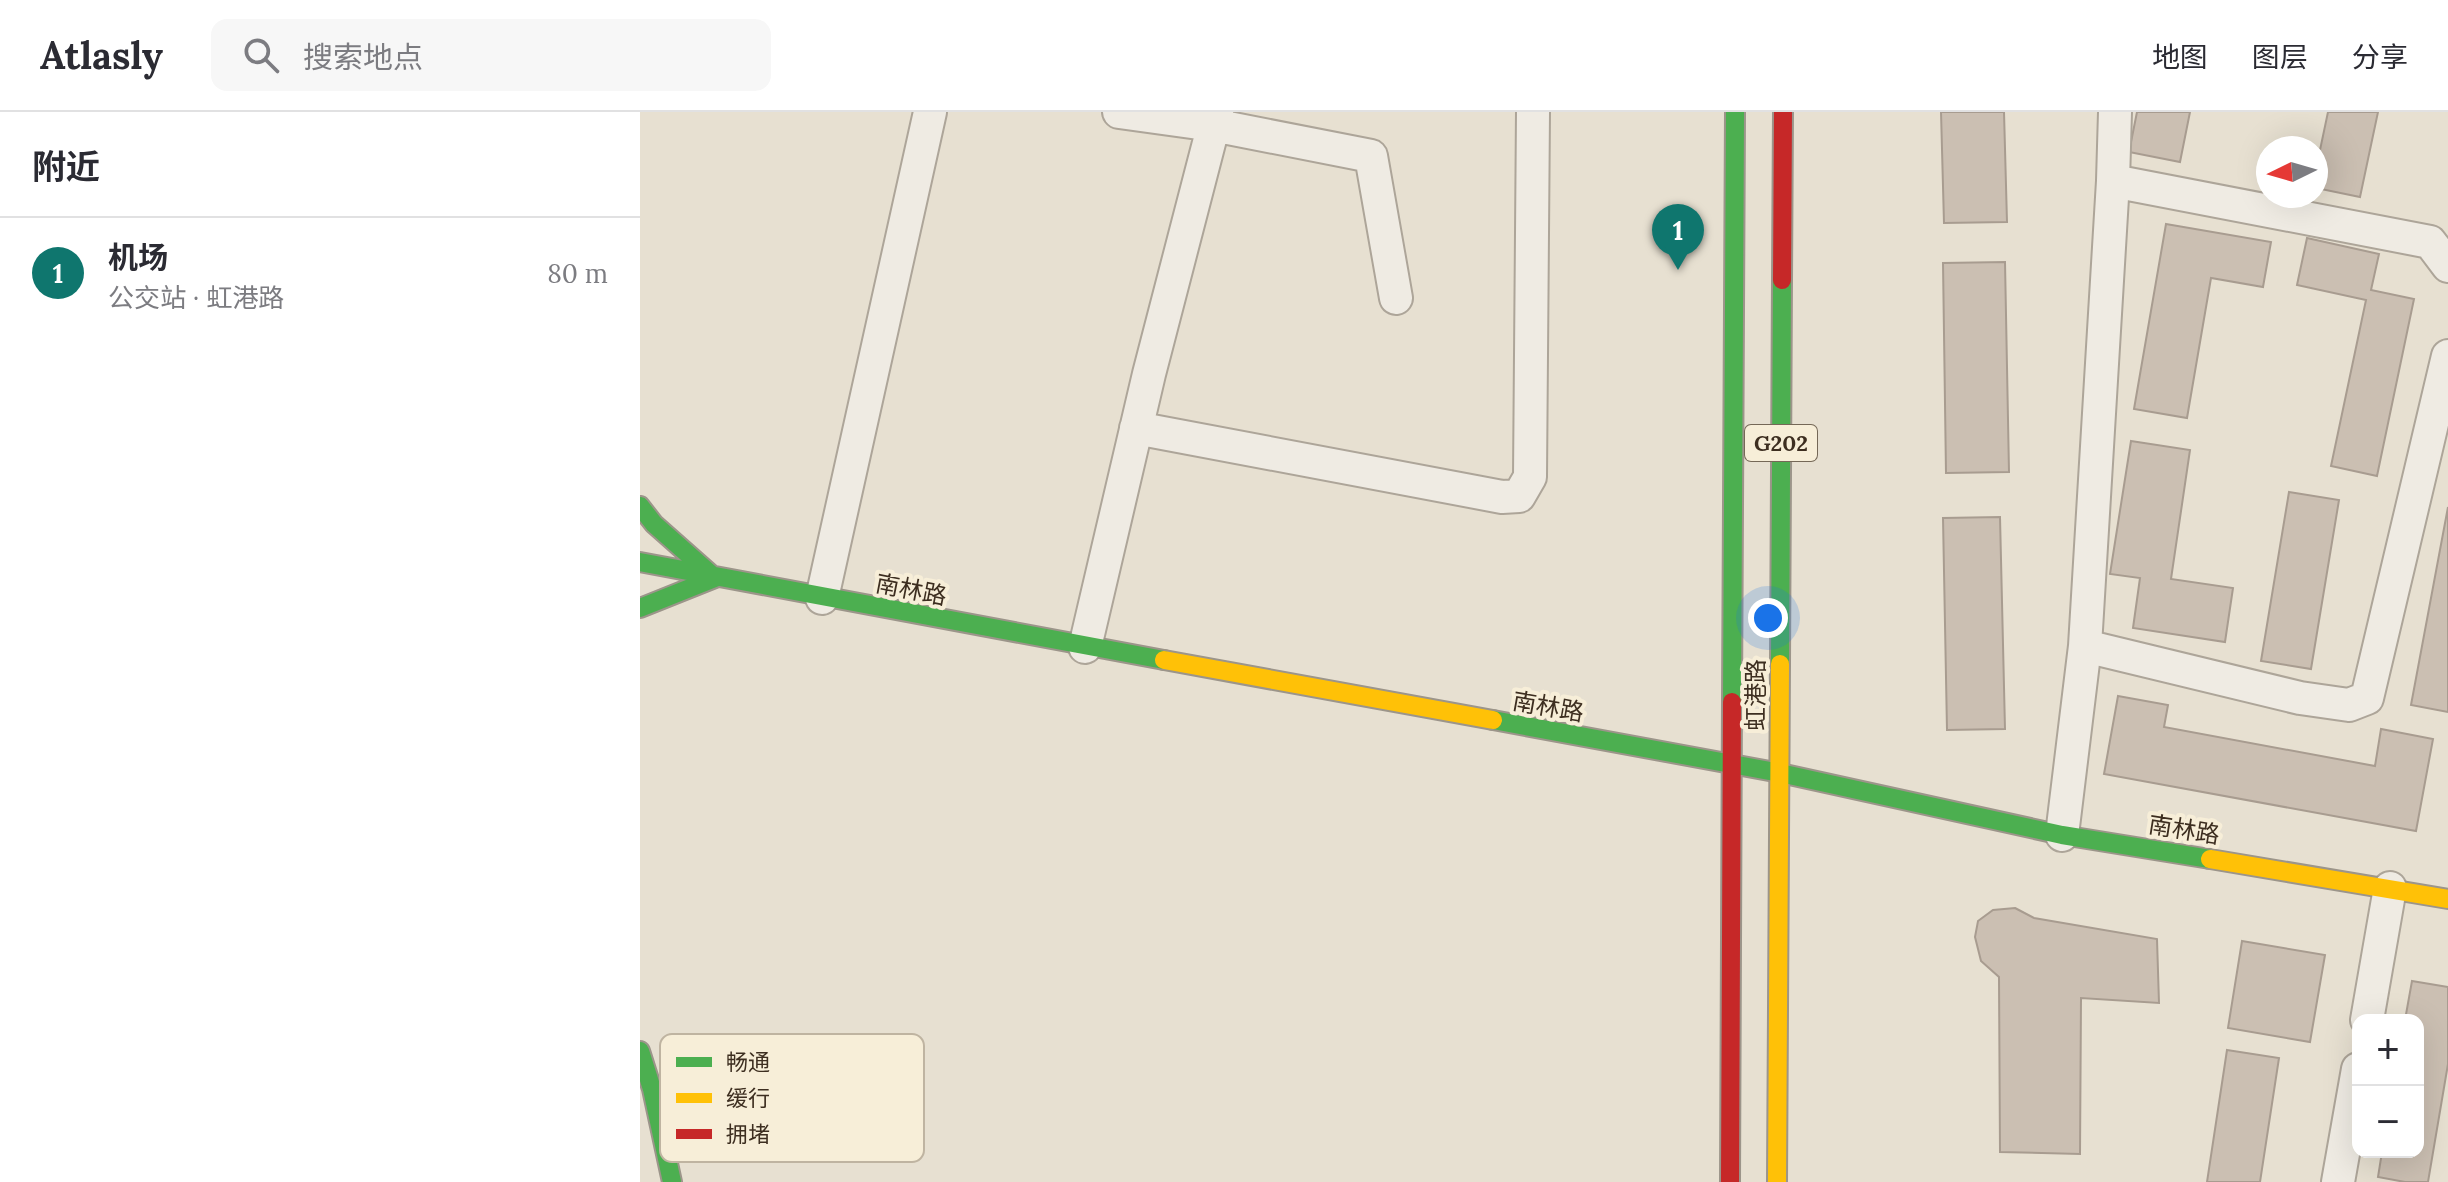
<!DOCTYPE html>
<html lang="zh">
<head>
<meta charset="utf-8">
<style>
  body { margin:0; font-family:Lora,"Noto Sans SC",serif; background:#f7f7f7; color:#2b2b33 }
  .controls { position:absolute; right:24px; bottom:24px; display:grid; overflow:hidden; border-radius:16px; box-shadow:0 8px 32px #0002 }
  .controls button { width:72px; height:72px; display:grid; place-items:center; padding:0; border:0; border-bottom:2px solid #e1e1e2; background:#fff; color:#2b2b33; font:40px sans-serif }
  .compass { position:absolute; left:1616px; top:24px; width:72px; height:72px; border-radius:50%; background:#fff; box-shadow:0 8px 32px #0002; rotate:265deg }
  .you { position:absolute; left:1128px; top:506px; width:28px; height:28px; margin:-20px; border:6px solid #fff; border-radius:50%; background:#1a73e8; box-shadow:0 0 0 12px #1a73e833 }
  .badge { display:grid; place-items:center; width:52px; height:52px; border-radius:50%; background:#0f766e; color:#fff; font-size:26px; font-weight:700 }
  .pin { position:absolute; translate:-50% -66px; filter:drop-shadow(0 2px 4px #0008) }
  .pin::after { content:''; position:absolute; top:42px; width:28px; height:24px; background:inherit; clip-path:polygon(0 0,100% 0,50% 100%) }
  .list { margin:0; padding:0; list-style:none }
  h2 { display:flex; justify-content:space-between; align-items:center; height:104px; margin:0; padding:0 32px; font-size:34px }
  h2 small { font-size:26px; font-weight:400; color:#7c7c81 }
  .list li { display:grid; grid-template-columns:52px 1fr auto; gap:24px; align-items:center; box-sizing:border-box; height:112px; padding:0 32px; border-top:2px solid #e1e1e2 }
  .list b { display:block; font-size:30px; white-space:nowrap }
  .list p { margin:0; font-size:26px; white-space:nowrap; color:#7c7c81 }
  .list em { font-size:26px; font-style:normal; color:#7c7c81 }
  .icon { flex:none; width:44px; height:44px; fill:none; stroke:currentColor; stroke-width:2; stroke-linecap:round; stroke-linejoin:round }
  .map { position:relative; flex:none; width:1808px; height:1070px; overflow:hidden }
  header { display:flex; align-items:center; gap:48px; box-sizing:border-box; height:112px; padding:0 40px; background:#fff; border-bottom:2px solid #e1e1e2 }
  header strong { font-size:38px }
  nav { display:flex; gap:44px; margin-inline-start:auto; font-size:28px }
  .search { width:560px; height:72px; background:#f7f7f7; display:flex; align-items:center; gap:20px; box-sizing:border-box; padding:0 28px; border-radius:16px; color:#7c7c81; font-size:30px }
  main { display:flex }
  aside { flex:1; background:#fff }
  .map>svg:first-child { display:block }
  .building { fill:#cbbfb2; stroke:#a89c90; stroke-width:2 }
  .lines { fill:none; stroke-linecap:round; stroke-linejoin:round }
  .street-casing { stroke:#ada599; stroke-width:36 }
  .fast-casing { stroke:#9c958a; stroke-width:22 }
  .slow-casing { stroke:#9c958a; stroke-width:22 }
  .jam-casing { stroke:#9c958a; stroke-width:22 }
  .street { stroke:#efebe3; stroke-width:32 }
  .fast { stroke:#4caf50; stroke-width:18 }
  .slow { stroke:#ffc107; stroke-width:18 }
  .jam { stroke:#c62828; stroke-width:18 }
  .labels { text-anchor:middle; stroke-width:8; stroke-linejoin:round; paint-order:stroke }
  .shield { fill:#f7eed8; stroke:#756857; stroke-width:2 }
  .shield-label { font-size:22px; font-weight:bold; fill:#3d2e20 }
  .street-label { font-size:24px; fill:#3d2e20; stroke:#f7eed8 }
  .key { fill:#f7eed8; stroke:#bfb4a1; stroke-width:2 }
  .key-label { font-size:22px; fill:#3d2e20 }
</style>
</head>
<body>
<header>
<strong>Atlasly</strong>
<div class="search"><svg class="icon" aria-label="search" viewBox="0 0 24 24"><circle cx="10" cy="10" r="6"/><path d="M15 15l6 6"/></svg>搜索地点</div>
<nav><a>地图</a><a>图层</a><a>分享</a></nav>
</header>
<main>
<aside>
<h2>附近<small></small></h2>
<ul class="list">
<li><span class="badge">1</span><div><b>机场</b><p>公交站 · 虹港路</p></div><em>80 m</em></li>
</ul>
</aside>
<div class="map">
<svg width="1808" height="1070" viewBox="0 0 1808 1070">
  <rect width="100%" height="100%" fill="#e7e0d1"/>
  <!-- building -->
  <path class="building" d="M1301,0h63l3,110 -63,1z
    M1497,0h53l-10,50 -51,-10z
    M1688,0h50l-18,85 -44,-9v-19z
    M1526,112l105,18 -8,45 -52,-9 -24,140 -53,-9z
    M1667,126l72,16 -8,36 43,9 -37,177 -46,-10 35,-166 -69,-15z
    M1365,150l4,210 -63,1 -3,-210z
    M1491,329l59,9 -19,129 62,9 -8,54 -92,-14 7,-50 -30,-4z
    M1649,380l50,8 -28,169 -50,-8z
    M1808,395v205l-37,-7z
    M1360,405l5,212 -58,1 -4,-212z
    M1478,584l50,9 -4,22 211,39 6,-37 52,10 -17,92 -312,-57z
    M1375,796l19,10 123,21 2,64 -78,-5 -1,156 -80,-2 -1,-175 -18,-16 -6,-24 3,-16 15,-11z
    M1602,829l83,14 -15,87 -82,-14z
    M1772,869l36,6v77l-20,118h-23l-27,-5 4,-25h36v-132h-13z
    M1587,938l52,8 -19,124h-53z"/>
  <g class="lines">
    <defs>
      <path id="street" d="M479,0l94,13 158,31 25,142
        M1473,69l317,61 18,24
        M496,316l366,69 17,-1 11,-19 3,-365
        M182,486l108,-486
        M1445,534l215,52 49,7 18,-7 81,-342
        M445,535l64,-273 68,-262
        M1422,723l23,-189 28,-465 2,-69
        M1727,908l23,-132
        M1698,1070l20,-113"/>
      <path id="fast" d="M0,394l14,18 61,54 -75,30
        M0,450l524,98
        M1140,552l2,-384
        M1092,590l3,-590
        M853,608l287,53 282,62 148,24
        M0,939l12,38 20,93"/>
      <path id="slow" d="M524,548l329,60
        M1570,747l238,40
        M1137,1070l3,-518"/>
      <path id="jam" d="M1142,168l1,-168
        M1090,1070l2,-480"/>
    </defs>
    <!-- street casing -->
    <use href="#street" class="street-casing"/>
    <!-- fast casing -->
    <use href="#fast" class="fast-casing"/>
    <!-- slow casing -->
    <use href="#slow" class="slow-casing"/>
    <!-- jam casing -->
    <use href="#jam" class="jam-casing"/>
    <!-- street -->
    <use href="#street" class="street"/>
    <!-- fast -->
    <use href="#fast" class="fast"/>
    <!-- slow -->
    <use href="#slow" class="slow"/>
    <!-- jam -->
    <use href="#jam" class="jam"/>
  </g>
  <g class="labels">
    <!-- shield labels -->
    <rect class="shield" x="1105" y="313" width="72" height="36" rx="6"/>
    <g class="shield-label">
      <text x="1141" y="339">G202</text>
    </g>
    <!-- street labels -->
    <g class="street-label">
      <text transform="translate(271 478) rotate(11)" y="8">南林路</text>
      <text transform="translate(1116 583) rotate(-90)" y="8">虹港路</text>
      <text transform="translate(908 595) rotate(10)" y="8">南林路</text>
      <text transform="translate(1544 718) rotate(9)" y="8">南林路</text>
    </g>
  </g>
  <!-- legend -->
  <rect x="20" y="922" width="264" height="128" rx="12" class="key"/>
  <rect x="36" y="945" width="36" height="10" fill="#4caf50"/>
  <rect x="36" y="981" width="36" height="10" fill="#ffc107"/>
  <rect x="36" y="1017" width="36" height="10" fill="#c62828"/>
  <g class="key-label">
    <text x="86" y="958">畅通</text>
    <text x="86" y="994">缓行</text>
    <text x="86" y="1030">拥堵</text>
  </g>
</svg>
<div class="controls">
<button>+</button>
<button>−</button>
</div>
<svg class="compass" viewBox="-18 -18 36 36"><path d="M0-13l5 13h-10z" fill="#e53935"/><path d="M0 13l5-13h-10z" fill="#7c7c81"/></svg>
<div class="you"></div>
<div class="pin badge" style="left:1038px;top:158px">1</div>
</div>
</main>
</body>
</html>
